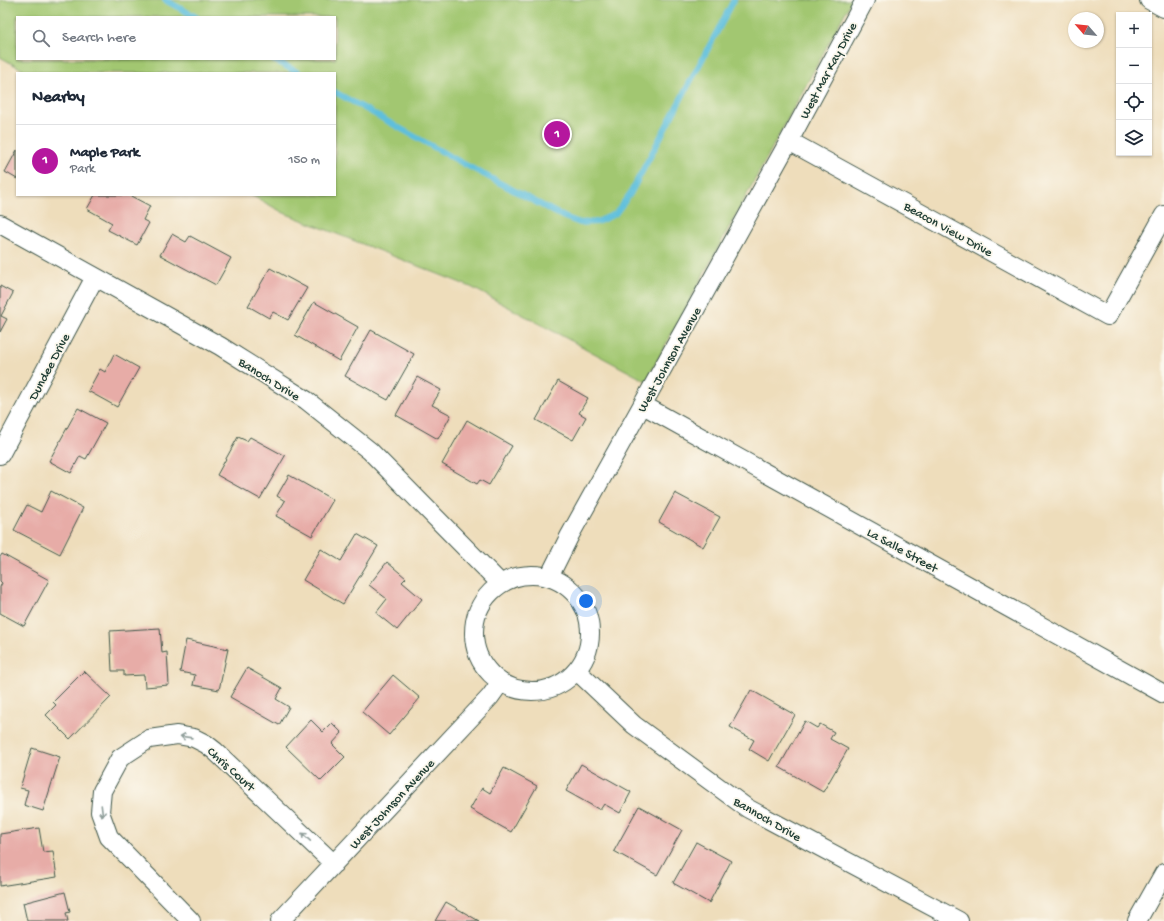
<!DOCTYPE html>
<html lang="en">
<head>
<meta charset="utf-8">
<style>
  body { margin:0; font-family:"Gochi Hand",sans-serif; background:#f6f6f7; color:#1f2937 }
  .controls { position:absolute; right:12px; top:12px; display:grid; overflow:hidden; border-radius:0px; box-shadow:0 1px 3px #0004 }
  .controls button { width:36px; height:36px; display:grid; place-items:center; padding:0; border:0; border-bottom:1px solid #e0e1e3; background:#fff; color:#1f2937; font:20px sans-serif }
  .compass { position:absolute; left:1068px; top:12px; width:36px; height:36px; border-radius:50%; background:#fff; box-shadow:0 1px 3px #0004; rotate:298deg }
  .you { position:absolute; left:586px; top:601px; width:14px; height:14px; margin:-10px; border:3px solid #fff; border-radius:50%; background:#1a73e8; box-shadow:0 0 0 6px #1a73e833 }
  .badge { display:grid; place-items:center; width:26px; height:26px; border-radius:50%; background:#b5179e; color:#fff; font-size:13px; font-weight:700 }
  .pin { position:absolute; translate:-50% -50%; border:2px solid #fff; box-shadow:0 1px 4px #0006 }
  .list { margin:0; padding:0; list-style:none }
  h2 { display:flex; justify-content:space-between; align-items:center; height:52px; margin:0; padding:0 16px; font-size:17px }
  h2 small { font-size:13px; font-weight:400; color:#747a83 }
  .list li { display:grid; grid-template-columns:26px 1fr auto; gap:12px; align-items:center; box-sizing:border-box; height:72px; padding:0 16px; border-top:1px solid #e0e1e3 }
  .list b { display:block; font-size:15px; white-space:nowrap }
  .list p { margin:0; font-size:13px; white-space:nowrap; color:#747a83 }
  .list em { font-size:13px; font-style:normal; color:#747a83 }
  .icon { flex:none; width:22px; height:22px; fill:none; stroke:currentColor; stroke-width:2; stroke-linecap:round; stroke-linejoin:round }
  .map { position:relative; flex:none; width:1164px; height:921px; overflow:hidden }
  .search { position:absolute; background:#fff; box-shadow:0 1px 3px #0004; left:16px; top:16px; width:320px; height:44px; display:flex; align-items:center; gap:10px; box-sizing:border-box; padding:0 14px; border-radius:0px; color:#747a83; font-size:15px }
  .panel { position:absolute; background:#fff; box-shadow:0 1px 3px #0004; left:16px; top:72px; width:320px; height:124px; border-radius:0px }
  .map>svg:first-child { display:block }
  .green { fill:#a2c771; stroke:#608252; fill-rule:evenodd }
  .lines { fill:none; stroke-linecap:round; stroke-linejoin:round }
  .stream { stroke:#5ebfdc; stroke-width:6 }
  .building { fill:#e7aca7 }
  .street-casing { stroke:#3e5548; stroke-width:20 }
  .street { stroke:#fff; stroke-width:18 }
  .oneway { stroke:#8f9e9a }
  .labels { text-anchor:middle; stroke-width:3.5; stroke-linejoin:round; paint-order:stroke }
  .street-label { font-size:13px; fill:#1f3d34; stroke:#fbf7ec }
</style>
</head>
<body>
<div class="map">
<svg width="1164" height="921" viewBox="0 0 1164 921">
  <rect width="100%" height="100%" fill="#fbf7ec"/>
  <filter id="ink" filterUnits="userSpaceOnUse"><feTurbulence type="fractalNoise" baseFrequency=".025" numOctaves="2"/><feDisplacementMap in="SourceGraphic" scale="8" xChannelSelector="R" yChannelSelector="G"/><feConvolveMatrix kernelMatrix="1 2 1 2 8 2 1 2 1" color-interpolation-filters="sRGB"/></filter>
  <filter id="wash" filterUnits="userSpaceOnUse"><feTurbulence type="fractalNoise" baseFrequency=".012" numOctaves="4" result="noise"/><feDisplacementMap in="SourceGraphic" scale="16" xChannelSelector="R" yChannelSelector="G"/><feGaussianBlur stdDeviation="0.9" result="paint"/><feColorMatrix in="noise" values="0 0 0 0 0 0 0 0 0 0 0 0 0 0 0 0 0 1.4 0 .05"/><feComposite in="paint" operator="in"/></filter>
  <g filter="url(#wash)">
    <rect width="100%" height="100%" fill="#edb"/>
    <!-- green -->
    <path class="green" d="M0,0h852l-206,381 -175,-94 -187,-74 -33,-18h84v-122h-306l-29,-16zM17,17h318v42h-318z"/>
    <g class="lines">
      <!-- stream -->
      <path class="stream" d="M165,0l31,17
        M272,59l27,14
        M335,92l129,72 100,53 16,6 17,-1 18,-8 15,-20 104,-194"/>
    </g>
    <g id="blocks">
      <!-- building -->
      <path class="building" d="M17,150v29l-12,-7z
        M95,195h34l21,11 -7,14 6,3 -12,22 -29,-15 4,-7 -25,-14z
        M172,234l14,8 4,-6 41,22 -15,27 -56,-30z
        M270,268l37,20 -19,32 -15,-8 -4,6 -21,-12z
        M0,286l13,7 -12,23 6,3 -7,13z
        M314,302l44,25 -19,34 -44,-26z
        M371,330l43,24 -26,46 -43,-24z
        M114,354l25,14 -22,39 -29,-16 12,-22 5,3z
        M417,377l24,13 -9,15 19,10 -13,24 -42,-24z
        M558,381l30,17 -9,15 7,4 -13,23 -37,-20z
        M78,408l28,15 -20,36 -6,-3 -9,17 -22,-12z
        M467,420l45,26 -23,39 -9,-5 -3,4 -35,-20z
        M238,437l9,4 3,-4 35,19 -25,43 -43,-24z
        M289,475l44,25 -21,36 -36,-20 9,-15 -8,-5z
        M51,491l32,17 -23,46 -46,-24 13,-25 14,7z
        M675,493l45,24 -17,30 -44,-25z
        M357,534l21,12 -35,58 -40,-24 18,-31 20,12z
        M2,554l47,26 -25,46 -24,-13v-26l2,-4 -2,-2v-24z
        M387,562l19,16 -4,4 20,17 -25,31 -21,-17 11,-14 -18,-14z
        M160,628l2,25 5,-1 2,33 -24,2 -1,-12 -20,1v-5h-12l-2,-40z
        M186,640l42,9 -9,41 -26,-5 2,-10 -15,-3z
        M247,668l35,20 -6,11 13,8 -10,18 -49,-28z
        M84,671l27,26 -41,42 -24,-24 10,-10 -3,-3z
        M393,675l27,23 -31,37 -27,-23z
        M751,690l44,25 -26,46 -20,-12 5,-9 -24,-13z
        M311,720l12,12 9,-9 10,10 -10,11 13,13 -24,24 -35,-34z
        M805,721l12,7 3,-4 14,8 -4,7 18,10 -25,43 -44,-25z
        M32,748l28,9 -17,54 -19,-6 4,-15 -8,-2z
        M581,764l50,28 -11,21 -16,-9 -4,6 -34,-19z
        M504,768l33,18 -26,46 -41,-23 12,-21 8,5z
        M639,806l43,24 -25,45 -43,-24z
        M39,828l4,24 10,-1 4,26 -57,9v-52z
        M696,842l35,19 -22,42 -36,-20z
        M65,892l5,20 -4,1 2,8h-41l-4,-18z
        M446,902l33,19h-44z"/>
    </g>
  </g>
  <g filter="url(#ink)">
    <use href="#blocks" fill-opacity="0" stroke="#3e5548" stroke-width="1"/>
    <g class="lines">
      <defs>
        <path id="street" d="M1149,0l15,8
          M789,141l319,175 56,-101
          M0,224l220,122 86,54 64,51 131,133
          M643,405l521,289
          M0,455l95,-178
          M474 633a58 58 0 1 1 116 0a58 58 0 1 1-116 0Z
          M549,577l21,-42 219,-394 76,-141
          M577,671l57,54 113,83 212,113
          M191,921l-82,-84 -9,-25 2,-21 18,-33 29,-19 28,-4 17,3 12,6 9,7 119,113
          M280,921l210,-224 10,-14
          M1137,921l27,-48"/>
      </defs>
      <!-- street casing -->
      <use href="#street" class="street-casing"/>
      <!-- street -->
      <use href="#street" class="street"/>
    </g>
    <!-- one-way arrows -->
    <defs><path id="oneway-shaft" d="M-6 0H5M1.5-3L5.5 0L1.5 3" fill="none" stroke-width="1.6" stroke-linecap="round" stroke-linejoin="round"/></defs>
    <g class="oneway">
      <use href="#oneway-shaft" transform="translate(186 737) rotate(-172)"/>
      <use href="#oneway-shaft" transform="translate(102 811) rotate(83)"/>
      <use href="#oneway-shaft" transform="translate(306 837) rotate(-137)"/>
    </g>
  </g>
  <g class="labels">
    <!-- street labels -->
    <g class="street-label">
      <text transform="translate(827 70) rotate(-62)" y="5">West Mar Kay Drive</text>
      <text transform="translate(949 228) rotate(29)" y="5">Beacon View Drive</text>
      <text transform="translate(668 359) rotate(-61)" y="5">West Johnson Avenue</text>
      <text transform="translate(48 366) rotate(-62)" y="5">Dundee Drive</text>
      <text transform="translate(270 378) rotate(32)" y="5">Banoch Drive</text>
      <text transform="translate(903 549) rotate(29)" y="5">La Salle Street</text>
      <text transform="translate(232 768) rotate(42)" y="5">Chris Court</text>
      <text transform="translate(391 803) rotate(-47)" y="5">West Johnson Avenue</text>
      <text transform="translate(768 818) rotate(30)" y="5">Bannoch Drive</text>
    </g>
  </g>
</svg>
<div class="controls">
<button>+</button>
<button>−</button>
<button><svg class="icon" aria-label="locate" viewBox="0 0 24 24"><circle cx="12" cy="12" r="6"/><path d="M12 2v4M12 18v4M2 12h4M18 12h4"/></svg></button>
<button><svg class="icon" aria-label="layers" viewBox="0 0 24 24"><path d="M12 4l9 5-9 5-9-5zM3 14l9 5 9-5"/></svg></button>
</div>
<svg class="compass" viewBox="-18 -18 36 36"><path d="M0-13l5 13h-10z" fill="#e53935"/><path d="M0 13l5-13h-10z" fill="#747a83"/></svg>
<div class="you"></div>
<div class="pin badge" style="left:557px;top:134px">1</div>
<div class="search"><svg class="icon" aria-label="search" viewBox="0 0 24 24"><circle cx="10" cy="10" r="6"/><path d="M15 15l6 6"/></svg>Search here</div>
<section class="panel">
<h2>Nearby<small></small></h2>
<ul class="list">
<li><span class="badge">1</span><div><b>Maple Park</b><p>Park</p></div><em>150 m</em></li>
</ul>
</section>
</div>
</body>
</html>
